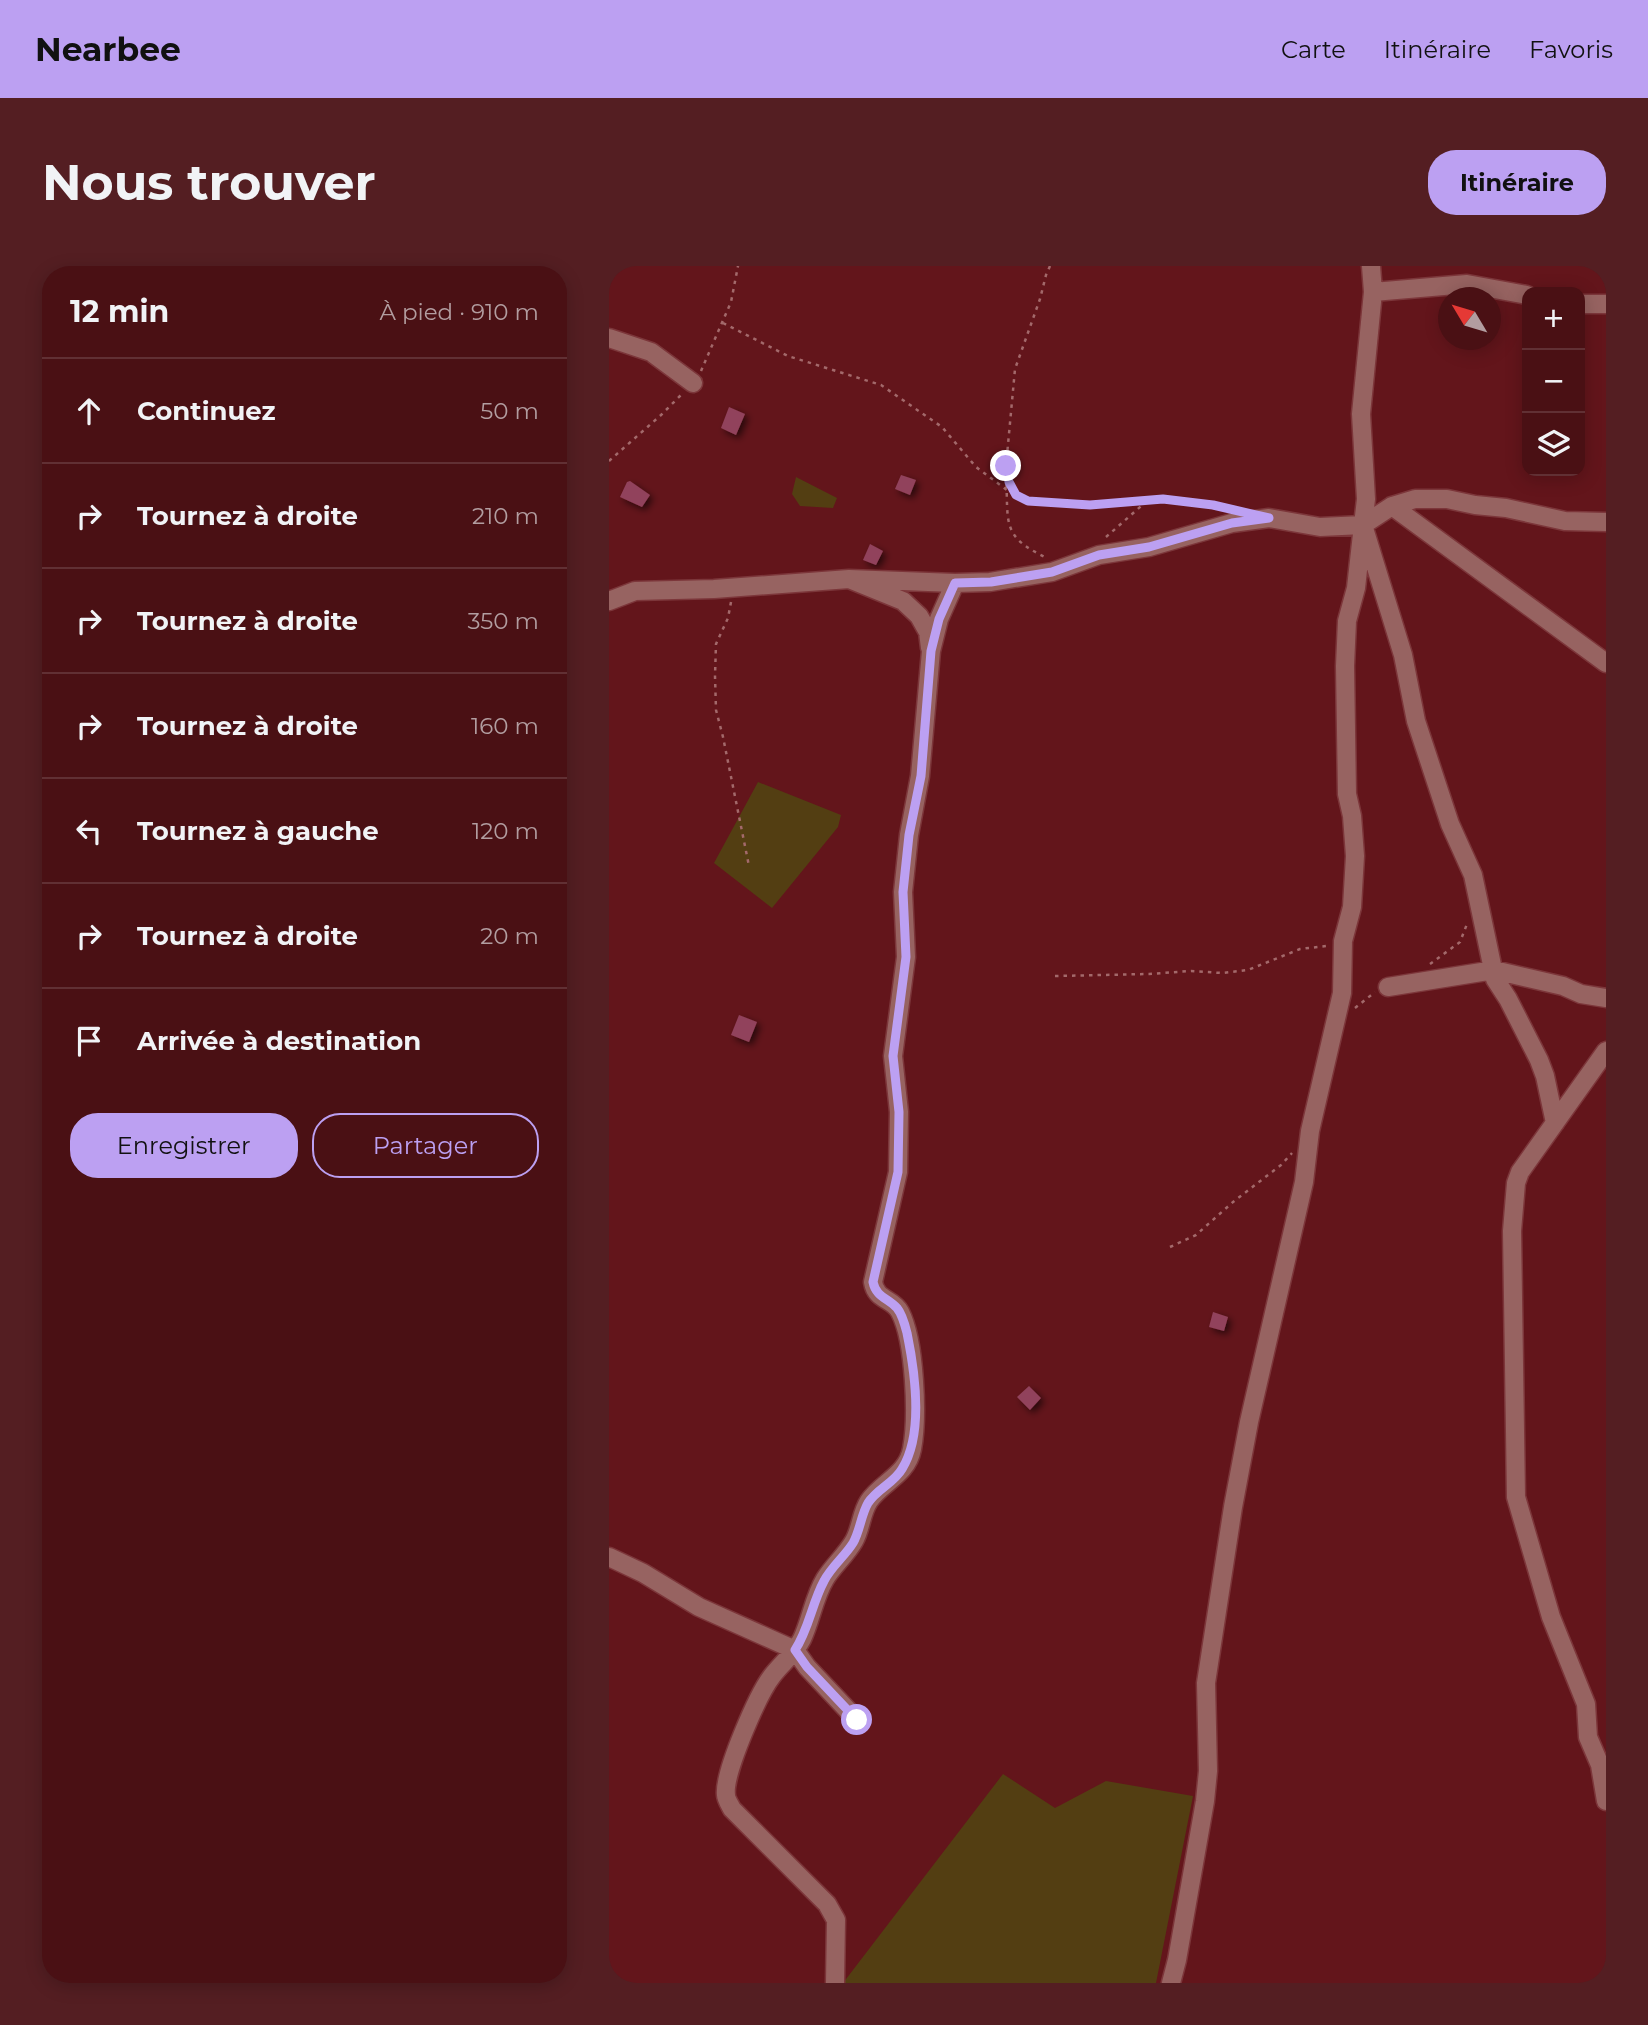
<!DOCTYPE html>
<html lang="fr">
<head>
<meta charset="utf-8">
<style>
  body { margin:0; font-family:Montserrat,sans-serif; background:#541e22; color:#f1f3f6 }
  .controls { position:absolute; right:21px; top:21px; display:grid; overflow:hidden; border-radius:14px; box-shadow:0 4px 18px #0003 }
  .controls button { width:63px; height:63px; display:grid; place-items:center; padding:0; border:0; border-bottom:2px solid #613034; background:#4a1014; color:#f1f3f6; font:35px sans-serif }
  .compass { position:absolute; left:829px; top:21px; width:63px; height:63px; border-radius:50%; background:#4a1014; box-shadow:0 4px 18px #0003; rotate:308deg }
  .stop { position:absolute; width:21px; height:21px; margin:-16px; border:5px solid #bca0f2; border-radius:50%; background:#fff }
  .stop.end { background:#bca0f2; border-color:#fff; box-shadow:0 2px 7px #0008 }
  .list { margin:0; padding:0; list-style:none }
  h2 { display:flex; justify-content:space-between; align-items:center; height:91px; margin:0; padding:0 28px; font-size:30px }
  h2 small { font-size:23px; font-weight:400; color:#b29da0 }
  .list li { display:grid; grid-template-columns:46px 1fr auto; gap:21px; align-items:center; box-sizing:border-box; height:105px; padding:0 28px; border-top:2px solid #613034 }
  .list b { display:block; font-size:26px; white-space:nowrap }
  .list em { font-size:23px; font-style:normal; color:#b29da0 }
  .actions { display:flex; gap:14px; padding:21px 28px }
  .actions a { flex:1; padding:16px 0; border:2px solid #bca0f2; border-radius:28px; text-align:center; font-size:24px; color:#bca0f2 }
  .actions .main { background:#bca0f2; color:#111 }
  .icon { flex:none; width:38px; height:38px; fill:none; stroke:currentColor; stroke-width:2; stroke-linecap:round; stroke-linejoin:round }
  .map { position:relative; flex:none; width:997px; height:1717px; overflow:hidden; border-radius:28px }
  header { display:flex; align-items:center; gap:42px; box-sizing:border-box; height:98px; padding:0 35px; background:#bca0f2; color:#111 }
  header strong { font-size:33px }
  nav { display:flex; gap:38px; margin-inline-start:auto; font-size:24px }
  .intro { display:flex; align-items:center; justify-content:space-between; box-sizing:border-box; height:168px; padding:0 42px }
  h1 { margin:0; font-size:49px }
  .button { padding:18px 32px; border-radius:28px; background:#bca0f2; color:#111; font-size:24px; font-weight:700 }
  main { display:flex; gap:42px; padding:0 42px }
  aside { flex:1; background:#4a1014; border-radius:28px; box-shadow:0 4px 18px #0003 }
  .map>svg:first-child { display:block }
  .green { fill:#533e12 }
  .building { fill:#91425c; filter:url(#shadow) }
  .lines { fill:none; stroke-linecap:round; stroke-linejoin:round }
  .minor-casing { stroke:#7c363a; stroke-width:21 }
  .path { stroke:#a3696b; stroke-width:2.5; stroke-dasharray:3.5 5; stroke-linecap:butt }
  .minor { stroke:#976361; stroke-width:18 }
  .route { stroke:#bca0f2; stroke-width:9 }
</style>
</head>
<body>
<header>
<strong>Nearbee</strong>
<nav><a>Carte</a><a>Itinéraire</a><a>Favoris</a></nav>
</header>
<div class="intro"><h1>Nous trouver</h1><a class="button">Itinéraire</a></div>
<main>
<aside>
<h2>12 min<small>À pied · 910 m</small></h2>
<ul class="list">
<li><svg class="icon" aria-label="ahead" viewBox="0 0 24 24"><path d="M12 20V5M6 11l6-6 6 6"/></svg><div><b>Continuez</b></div><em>50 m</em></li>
<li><svg class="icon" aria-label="right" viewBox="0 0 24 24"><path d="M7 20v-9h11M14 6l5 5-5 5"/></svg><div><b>Tournez à droite</b></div><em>210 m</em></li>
<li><svg class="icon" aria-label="right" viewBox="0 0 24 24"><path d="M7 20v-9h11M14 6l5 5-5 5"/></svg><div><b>Tournez à droite</b></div><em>350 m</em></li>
<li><svg class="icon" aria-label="right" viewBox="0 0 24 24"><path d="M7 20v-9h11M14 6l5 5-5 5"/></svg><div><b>Tournez à droite</b></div><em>160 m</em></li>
<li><svg class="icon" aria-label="left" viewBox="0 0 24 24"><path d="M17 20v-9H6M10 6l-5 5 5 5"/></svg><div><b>Tournez à gauche</b></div><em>120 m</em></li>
<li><svg class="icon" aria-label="right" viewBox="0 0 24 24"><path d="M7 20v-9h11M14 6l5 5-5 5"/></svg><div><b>Tournez à droite</b></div><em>20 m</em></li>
<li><svg class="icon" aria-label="arrive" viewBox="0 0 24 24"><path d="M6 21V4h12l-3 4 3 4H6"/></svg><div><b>Arrivée à destination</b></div></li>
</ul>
<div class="actions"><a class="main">Enregistrer</a><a>Partager</a></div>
</aside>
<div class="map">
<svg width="997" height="1717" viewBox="0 0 997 1717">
  <defs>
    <filter id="shadow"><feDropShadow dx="3.5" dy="3.5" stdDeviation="3.5" flood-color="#0009"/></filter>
  </defs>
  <rect width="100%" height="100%" fill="#63151b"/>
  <!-- green -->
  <path class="green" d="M187,211l41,21 -4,10 -33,-2 -8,-12z
    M149,516l83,33 -3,12 -66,81 -58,-45z
    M394,1508l52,34 51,-27 87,15 -37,187h-313z"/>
  <!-- building -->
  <path class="building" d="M120,141l16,7 -9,21 -15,-7z
    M292,209l15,5 -6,15 -15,-6z
    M21,215l20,14 -8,12 -22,-10 7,-15z
    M261,278l13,7 -7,14 -13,-5z
    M130,749l18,7 -8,20 -18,-7z
    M604,1046l15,5 -4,14 -15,-4z
    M420,1120l12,12 -11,12 -13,-13z"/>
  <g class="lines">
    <defs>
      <path id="minor" d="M762,0l2,26 -12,122 5,85 -3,26 40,130 13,66 34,103 23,51 22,104 13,20 31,61 6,16 10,47
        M764,26l94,-8 60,11
        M971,38h26
        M0,72l42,14 42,31
        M783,240l214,157
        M240,313l106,4 35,-1 62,-10 47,-17 50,-8 83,-24 37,-5 51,9 43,-2 29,-19 23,-7h32l28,6 31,3 59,13 41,1
        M0,335l26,-10 79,-2 135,-10 54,22 16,15 9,16 2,16
        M779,721l106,-17 69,16 18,8 25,4
        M997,785l-86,121 -4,11 -4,48 4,266 35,120 35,87 2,33 12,28 6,36
        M0,1291l34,16 56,34 96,43 12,17 50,53
        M226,1717l1,-63 -9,-16 -95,-95c-2,-4 -6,-10 -6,-14 -3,-21 32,-101 46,-119 9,-12 23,-23 30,-37 9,-19 12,-42 23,-60 8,-13 21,-24 29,-38 7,-12 7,-28 15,-40 13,-19 38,-26 43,-52 6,-32 3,-108 -12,-137 -7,-14 -24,-11 -27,-30l25,-110 1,-60 -6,-56 13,-99 -3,-65 6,-57 11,-59 11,-125 8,-32 16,-36
        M562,1717l6,-23 28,-159 3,-30 -2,-88 27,-176 16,-85 55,-240 6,-51 32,-138 1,-52 9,-34 3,-51 -3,-40 -5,-22 -2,-128 2,-45 9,-33 7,-63"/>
    </defs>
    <!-- minor casing -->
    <use href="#minor" class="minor-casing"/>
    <!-- path -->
    <path class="path" d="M441,0l-4,9 -6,24 -25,70 -9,97 3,16 7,13 12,6 62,4 73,-6 65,9
      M114,57l65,33 93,29 61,42 34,40 31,23
      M92,105l30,-69 7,-36
      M0,195l52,-46 20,-20
      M397,210c3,47 -6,60 41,82
      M497,271l42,-37
      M122,336l-3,16 -12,26 -1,32 1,34 7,27 26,129
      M821,698l30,-22 7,-18
      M446,710l94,-2 42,-3 31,2 26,-3 52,-21 26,-3
      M746,742l20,-16
      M561,981l26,-12 37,-33 48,-37 11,-12"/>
    <!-- minor -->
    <use href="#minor" class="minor"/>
  </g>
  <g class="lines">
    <!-- route -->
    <path class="route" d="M248,1454l-50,-53 -12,-17c14,-21 17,-47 29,-69 7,-14 21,-25 29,-38 7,-12 8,-28 15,-40 9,-14 26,-20 34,-34 22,-35 13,-97 5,-136 -2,-8 -5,-19 -10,-25 -9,-10 -21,-11 -24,-26l25,-110 1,-60 -6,-56 13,-99 -3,-65 6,-57 12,-59 10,-125 8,-32 16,-36 36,-1 61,-10 47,-17 50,-8 83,-24 37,-5 -56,-13 -50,-6 -73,6 -62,-4 -12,-6 -7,-13 -3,-16"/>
  </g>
</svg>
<div class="controls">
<button>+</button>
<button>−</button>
<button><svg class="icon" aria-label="layers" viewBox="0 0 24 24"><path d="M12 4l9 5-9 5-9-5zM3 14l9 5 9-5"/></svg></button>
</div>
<svg class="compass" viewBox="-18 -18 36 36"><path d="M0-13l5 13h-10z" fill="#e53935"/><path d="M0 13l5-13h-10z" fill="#b29da0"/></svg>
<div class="stop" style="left:248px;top:1454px"></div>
<div class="stop end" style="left:397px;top:200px"></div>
</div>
</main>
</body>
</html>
